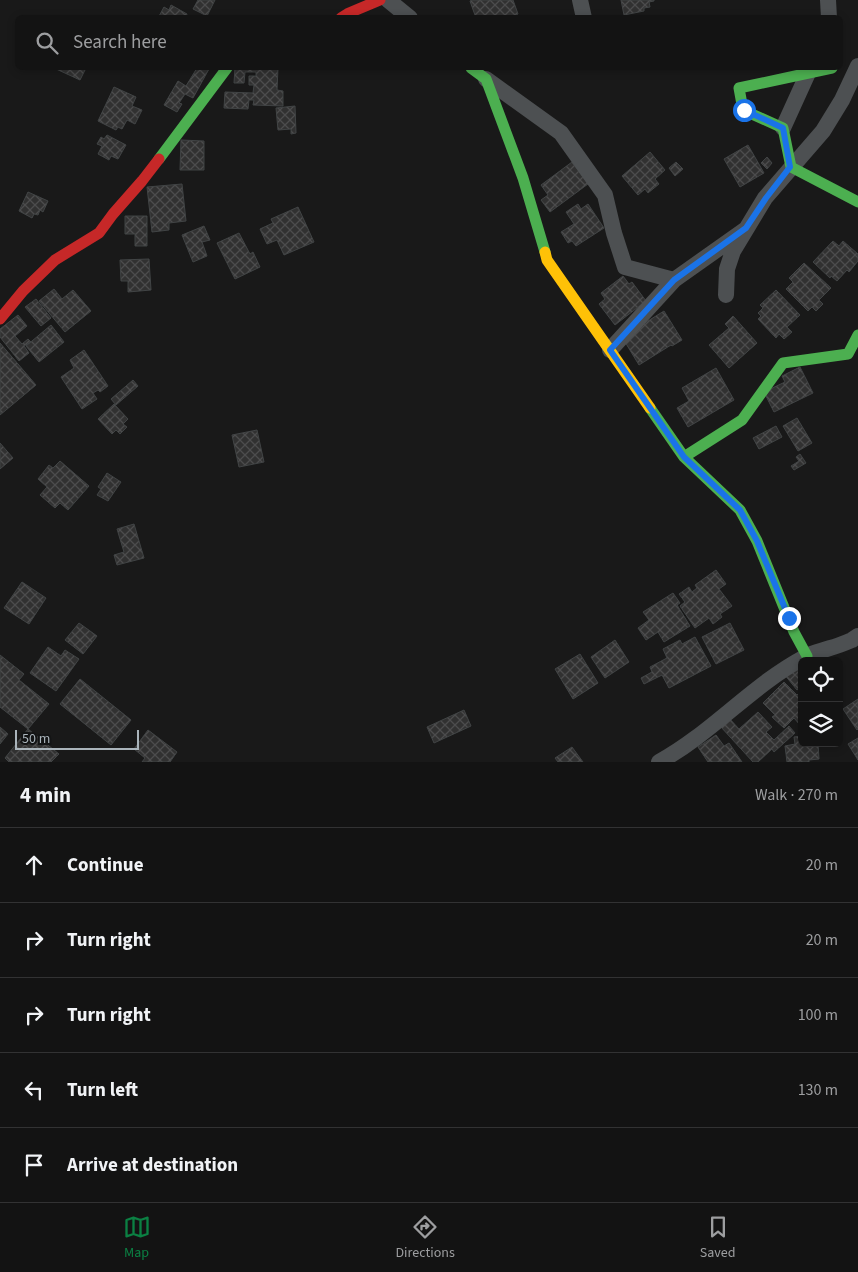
<!DOCTYPE html>
<html lang="en">
<head>
<meta charset="utf-8">
<style>
  body { margin:0; font-family:"Source Sans 3",sans-serif; background:#202021; color:#f1f3f6 }
  .controls { position:absolute; right:15px; bottom:15px; display:grid; overflow:hidden; border-radius:8px; box-shadow:0 2px 8px #0003 }
  .controls button { width:45px; height:45px; display:grid; place-items:center; padding:0; border:0; border-bottom:1px solid #323233; background:#131313; color:#f1f3f6; font:25px sans-serif }
  .scale { position:absolute; left:15px; bottom:12px; width:124px; box-sizing:border-box; padding-left:5px; border:2px solid #aab4bb; border-top:0; font-size:14px; line-height:18px; white-space:nowrap; color:#aab4bb; -webkit-text-stroke:4px #131415; paint-order:stroke }
  .stop { position:absolute; width:15px; height:15px; margin:-11px; border:4px solid #1a73e8; border-radius:50%; background:#fff }
  .stop.end { background:#1a73e8; border-color:#fff; box-shadow:0 1px 5px #0008 }
  .list { margin:0; padding:0; list-style:none }
  h2 { display:flex; justify-content:space-between; align-items:center; height:65px; margin:0; padding:0 20px; font-size:21px }
  h2 small { font-size:16px; font-weight:400; color:#9d9ea0 }
  .list li { display:grid; grid-template-columns:32px 1fr auto; gap:15px; align-items:center; box-sizing:border-box; height:75px; padding:0 20px; border-top:1px solid #323233 }
  .list b { display:block; font-size:19px; white-space:nowrap }
  .list em { font-size:16px; font-style:normal; color:#9d9ea0 }
  .icon { flex:none; width:28px; height:28px; fill:none; stroke:currentColor; stroke-width:2; stroke-linecap:round; stroke-linejoin:round }
  .map { position:relative; flex:none; width:858px; height:762px; overflow:hidden }
  .search { position:absolute; background:#131313; box-shadow:0 2px 8px #0003; left:15px; right:15px; top:15px; height:55px; display:flex; align-items:center; gap:12px; box-sizing:border-box; padding:0 18px; border-radius:8px; color:#9d9ea0; font-size:19px }
  .sheet { height:440px; background:#131313 }
  nav { display:flex; justify-content:space-around; align-items:center; box-sizing:border-box; height:70px; border-top:1px solid #323233; background:#131313; font-size:14px; color:#9d9ea0 }
  nav a { display:grid; justify-items:center; gap:2px }
  nav .on { color:#0b8043 }
  .map>svg:first-child { display:block }
  .building { fill:url(#building-cross-hatch); stroke:#414445 }
  .lines { fill:none; stroke-linecap:round; stroke-linejoin:round }
  .street { stroke:#4d5052; stroke-width:16 }
  .fast { stroke:#4caf50; stroke-width:11 }
  .slow { stroke:#ffc107; stroke-width:11 }
  .jam { stroke:#c62828; stroke-width:11 }
  .route { stroke:#1a73e8; stroke-width:6 }
</style>
</head>
<body>
<div class="map">
<svg width="858" height="762" viewBox="0 0 858 762">
  <defs>
    <pattern id="building-cross-hatch" width="8" height="8" patternUnits="userSpaceOnUse" patternTransform="scale(1.25)"><rect width="8" height="8" fill="#313131"/><path d="M0 0l8 8M0 8l8-8" fill="none" stroke="#4c4c4d"/></pattern>
  </defs>
  <rect width="100%" height="100%" fill="#191919"/>
  <!-- building -->
  <path class="building" d="M198,0h17l-8,16 -14,-7z
    M472,0h41l5,14 -4,2v2h-38l-6,-17z
    M621,0h33v1l-5,1 1,5 -6,1v3l-20,4z
    M171,5l16,9 -1,3 1,1h-29l6,-11 5,3z
    M54,68h32l-6,12z
    M197,68h9l3,1 -16,29 -8,-4 -6,9 3,1 -5,8 -13,-7 14,-24 8,5z
    M235,68h43l-1,22 6,1v15l-30,-1 1,-5h-5l-1,9 -24,-1 1,-16 28,1 1,-8h-5v-9h7v-4h-11l-1,11h-10z
    M114,87l22,10 -4,9 10,4 -7,14 -8,-4 -5,9 -4,-2 -2,3 -18,-9z
    M295,106l1,27 -5,1v-5l-13,1 -2,-22z
    M107,135l19,10 -8,14 -7,-3 -2,4 -11,-6 4,-8 -5,-2 4,-7 3,2z
    M181,140l23,1v29h-24z
    M748,145l16,28 -24,14 -16,-28z
    M650,152l15,18 -10,9 4,5 -11,9 -3,-4 -7,6 -16,-19z
    M767,157l5,6 -5,6 -6,-6z
    M572,162l16,22 -38,28 -9,-12 7,-5 -7,-10z
    M676,162l7,7 -8,7 -6,-8z
    M182,184l4,37 -17,2v7l-17,2 -5,-45z
    M28,192l20,9 -5,11 -3,-2 -2,5 -4,-1 -2,4 -13,-7z
    M578,204l3,5 7,-5 16,24 -28,18 -4,-5 -4,2 -7,-11 13,-8 -8,-12z
    M298,207l16,35 -30,13 -7,-15 -10,4 -7,-15 13,-6 -2,-4z
    M125,216h22v30h-12v-12h-10z
    M204,226l6,14 -8,2 5,14 -14,6 -11,-27z
    M239,233l11,21 3,-2 7,15 -25,12 -18,-36z
    M833,241l6,5 4,-5 15,13v7l-9,11 -2,-2 -10,11 -6,-5 -1,2 -17,-16z
    M149,259l2,31 -23,2v-11h-7l-1,-21z
    M804,263l27,25 -12,12 4,4 -7,7 -4,-4 -4,4 -22,-22 7,-7 -4,-4z
    M623,276l6,8 3,-2 14,19 -31,24 -16,-21 6,-5 -4,-6z
    M54,289l8,10 11,-9 18,21 -26,21 -26,-31z
    M776,290l24,25 -13,12 5,5 -8,7 -5,-5 -3,4 -18,-19 3,-3 -3,-3 5,-5 -3,-3z
    M36,299l15,19 -10,8 -16,-19z
    M664,311l18,29 -10,6 -1,-1 -32,20 -17,-28z
    M18,315l9,11 -12,10 7,8 6,-5 3,3 -7,4 5,7 -10,8 -19,-24v-8z
    M733,316l24,27 -28,25 -20,-23 20,-17 -4,-4z
    M51,325l13,17 -25,20 -13,-16z
    M0,343l36,42 -36,30z
    M84,350l24,36 -8,6 -2,-2 -5,3 4,6 -15,10 -21,-32 13,-9 -4,-8z
    M800,367l13,26 -39,19 -10,-20 21,-10 -3,-6z
    M716,368l18,32 -46,27 -11,-19 12,-7 -7,-13z
    M133,380l5,6 -22,19 -5,-6z
    M114,404l14,15 -5,5 4,3 -7,7 -4,-4 -4,4 -14,-15z
    M797,418l15,25 -14,8 -15,-25z
    M776,426l6,11 -23,12 -6,-11z
    M257,430l7,32 -25,5 -7,-32z
    M0,443l13,15 -13,11z
    M800,454l6,9 -12,7 -3,-4 8,-5 -3,-4z
    M60,461l29,25 -21,24 -8,-7 -5,5 -15,-13 7,-8 -9,-8 11,-14 4,3z
    M107,473l14,9 -13,19 -11,-6 4,-6 -3,-2z
    M134,524l10,34 -27,7 -3,-10 10,-3 -7,-23z
    M716,570l10,14 -7,5 13,17 -12,8 2,3 -9,7 -4,-6 -14,10 -15,-22 5,-4 -6,-8 10,-7 3,5 5,-4 -2,-3z
    M22,582l24,16 -17,26 -25,-16z
    M673,593l7,10 -3,2 13,21 -26,16 -6,-10 -12,8 -8,-12 11,-8 -6,-8z
    M79,623l18,13 -14,18 -18,-14z
    M730,623l14,27 -28,14 -14,-27z
    M695,637l16,29 -42,22 -7,-13 -18,9 -3,-6 11,-6 -2,-5 17,-9 -4,-9 17,-9 2,4z
    M615,640l14,22 -24,16 -14,-21z
    M48,647l13,9 4,-6 14,9 -23,32 -26,-18z
    M580,654l18,29 -25,16 -18,-30z
    M0,655l24,19 -5,6 30,24 -21,25 -28,-22z
    M794,666l8,9v11l-5,4 -13,-16z
    M80,679l51,41 -20,25 -51,-41z
    M784,682l13,13 5,-5v33l-2,2 -6,-7 -10,10 -12,-11 3,-2 -12,-12z
    M858,699v30l-1,1 -14,-21z
    M464,710l7,16 -37,17 -7,-16z
    M758,712l14,15 -6,5 8,8 15,-14 6,7 -21,19 -2,-3 -14,13h-5l-33,-36 9,-8 10,11z
    M0,727l8,7 -8,10z
    M28,729l31,25 -8,8h-42l-4,-4z
    M148,730l29,22 -7,10h-28l3,-4 -11,-9z
    M716,735l8,11 5,-3 13,19h-34l-10,-15z
    M802,736v7h16l1,16 -10,1v2h-22l-2,-16 10,-2 -1,-7z
    M858,738v22l-10,-16z
    M572,747l11,15h-25l-3,-4z"/>
  <g class="lines">
    <!-- street -->
    <path class="street" d="M388,0l22,18
      M580,0l4,18
      M828,0l1,18
      M486,79l75,54 44,62 9,38 11,34 49,13 72,-51
      M783,128l25,-55
      M726,295l1,-26 6,-18 32,-53 58,-67 19,-31 16,-34
      M610,350l64,-70
      M659,762c53,-29 93,-77 146,-105 8,-5 17,-6 25,-9 8,-2 15,-5 22,-8l6,-4"/>
    <!-- fast -->
    <path class="fast" d="M471,68l15,11 37,99 22,74
      M832,68l-93,20 4,22 40,18 8,39 67,35
      M159,159l68,-91
      M650,408l34,49 56,53 17,31 37,91 13,24
      M684,457l58,-37 41,-57 65,-9 10,-19"/>
    <!-- slow -->
    <path class="slow" d="M545,252l2,8 103,148"/>
    <!-- jam -->
    <path class="jam" d="M341,18l8,-5 31,-13
      M0,319l23,-28 32,-31 44,-27 14,-19 29,-33 17,-22"/>
  </g>
  <g class="lines">
    <!-- route -->
    <path class="route" d="M744,110l39,18 7,39 -24,31 -20,30 -72,52 -64,70 74,107 56,53 17,31 32,77"/>
  </g>
</svg>
<div class="controls">
<button><svg class="icon" aria-label="locate" viewBox="0 0 24 24"><circle cx="12" cy="12" r="6"/><path d="M12 2v4M12 18v4M2 12h4M18 12h4"/></svg></button>
<button><svg class="icon" aria-label="layers" viewBox="0 0 24 24"><path d="M12 4l9 5-9 5-9-5zM3 14l9 5 9-5"/></svg></button>
</div>
<div class="scale">50 m</div>
<div class="stop" style="left:744px;top:110px"></div>
<div class="stop end" style="left:789px;top:618px"></div>
<div class="search"><svg class="icon" aria-label="search" viewBox="0 0 24 24"><circle cx="10" cy="10" r="6"/><path d="M15 15l6 6"/></svg>Search here</div>
</div>
<section class="sheet">
<h2>4 min<small>Walk · 270 m</small></h2>
<ul class="list">
<li><svg class="icon" aria-label="ahead" viewBox="0 0 24 24"><path d="M12 20V5M6 11l6-6 6 6"/></svg><div><b>Continue</b></div><em>20 m</em></li>
<li><svg class="icon" aria-label="right" viewBox="0 0 24 24"><path d="M7 20v-9h11M14 6l5 5-5 5"/></svg><div><b>Turn right</b></div><em>20 m</em></li>
<li><svg class="icon" aria-label="right" viewBox="0 0 24 24"><path d="M7 20v-9h11M14 6l5 5-5 5"/></svg><div><b>Turn right</b></div><em>100 m</em></li>
<li><svg class="icon" aria-label="left" viewBox="0 0 24 24"><path d="M17 20v-9H6M10 6l-5 5 5 5"/></svg><div><b>Turn left</b></div><em>130 m</em></li>
<li><svg class="icon" aria-label="arrive" viewBox="0 0 24 24"><path d="M6 21V4h12l-3 4 3 4H6"/></svg><div><b>Arrive at destination</b></div></li>
</ul>
</section>
<nav>
<a class="on"><svg class="icon" aria-label="map" viewBox="0 0 24 24"><path d="M3 6l6-2 6 2 6-2v14l-6 2-6-2-6 2zM9 4v14M15 6v14"/></svg>Map</a>
<a><svg class="icon" aria-label="directions" viewBox="0 0 24 24"><path d="M12 3l9 9-9 9-9-9zM9 14v-3h6M13 9l2 2-2 2"/></svg>Directions</a>
<a><svg class="icon" aria-label="saved" viewBox="0 0 24 24"><path d="M7 4h10v16l-5-4-5 4z"/></svg>Saved</a>
</nav>
</body>
</html>
